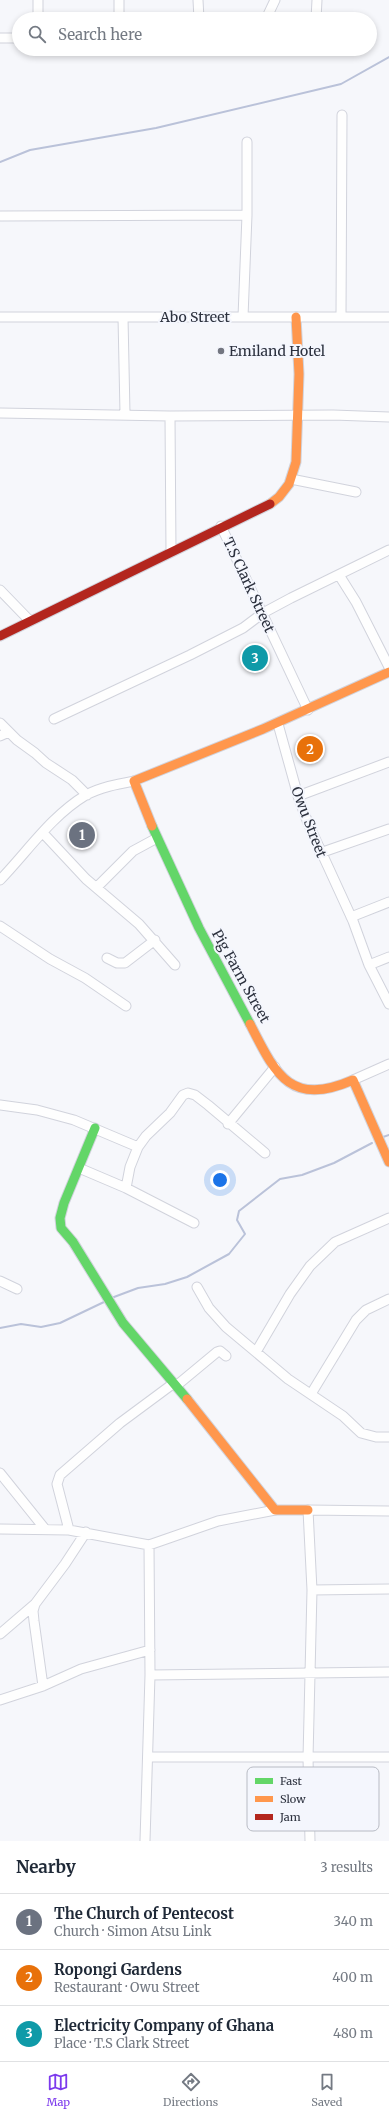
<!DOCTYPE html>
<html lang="en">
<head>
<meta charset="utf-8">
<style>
  body { margin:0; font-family:Merriweather,serif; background:#f2f2f3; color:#1f2937 }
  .you { position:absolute; left:220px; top:1180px; width:14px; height:14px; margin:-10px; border:3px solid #fff; border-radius:50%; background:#1a73e8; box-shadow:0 0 0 6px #1a73e833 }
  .badge { display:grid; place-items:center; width:26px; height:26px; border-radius:50%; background:#7c3aed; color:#fff; font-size:13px; font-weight:700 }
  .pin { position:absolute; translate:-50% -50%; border:2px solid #fff; box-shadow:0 1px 4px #0006 }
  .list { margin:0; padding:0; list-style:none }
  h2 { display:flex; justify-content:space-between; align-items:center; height:52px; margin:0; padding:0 16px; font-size:17px }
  h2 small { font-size:13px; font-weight:400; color:#747a83 }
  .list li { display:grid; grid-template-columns:26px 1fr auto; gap:12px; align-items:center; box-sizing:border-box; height:56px; padding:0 16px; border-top:1px solid #e0e1e3 }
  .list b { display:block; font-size:15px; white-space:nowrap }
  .list p { margin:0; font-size:13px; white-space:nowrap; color:#747a83 }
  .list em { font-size:13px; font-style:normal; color:#747a83 }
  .icon { flex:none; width:22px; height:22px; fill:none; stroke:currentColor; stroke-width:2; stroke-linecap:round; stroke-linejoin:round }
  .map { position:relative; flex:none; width:389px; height:1841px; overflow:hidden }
  .search { position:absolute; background:#fff; box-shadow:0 2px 6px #0003; left:12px; right:12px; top:12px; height:44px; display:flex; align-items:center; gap:10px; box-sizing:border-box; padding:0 14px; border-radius:22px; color:#747a83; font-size:15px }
  .sheet { height:220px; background:#fff }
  nav { display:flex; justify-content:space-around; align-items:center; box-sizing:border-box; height:56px; border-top:1px solid #e0e1e3; background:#fff; font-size:11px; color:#747a83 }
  nav a { display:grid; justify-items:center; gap:2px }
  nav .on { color:#7c3aed }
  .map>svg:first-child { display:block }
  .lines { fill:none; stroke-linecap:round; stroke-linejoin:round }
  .stream { stroke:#bac2d9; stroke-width:2 }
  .street-casing { stroke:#d1d3dc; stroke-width:11 }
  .fast-casing { stroke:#d1d3dc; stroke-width:11 }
  .slow-casing { stroke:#d1d3dc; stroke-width:11 }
  .jam-casing { stroke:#d1d3dc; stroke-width:11 }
  .street { stroke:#fefefe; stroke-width:9 }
  .fast { stroke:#63d668; stroke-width:9 }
  .slow { stroke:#ff974d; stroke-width:9 }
  .jam { stroke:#b3261e; stroke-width:9 }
  .poi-dot { fill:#737680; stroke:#f4f6fd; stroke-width:1.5 }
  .labels { text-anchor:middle; stroke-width:4; stroke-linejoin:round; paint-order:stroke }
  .street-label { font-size:14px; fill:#2c313e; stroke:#f4f6fd }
  .poi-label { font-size:14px; fill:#2c313e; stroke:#f4f6fd; text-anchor:start }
  .key { fill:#f4f6fd; stroke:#b8bbc4; stroke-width:1 }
  .key-label { font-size:11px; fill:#2c313e }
</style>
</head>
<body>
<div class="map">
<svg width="389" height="1841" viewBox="0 0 389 1841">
  <rect width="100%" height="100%" fill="#f6f7fb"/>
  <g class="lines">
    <!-- stream -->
    <path class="stream" d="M0,162l30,-12 126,-22 185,-44 48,-27
      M383,1137l6,-2
      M114,1297l24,-9 27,-4 22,-7 42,-23 16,-20 -8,-14 2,-9 41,-32 22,-4 32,-12 38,-20
      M0,1328l21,-4 20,3 19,-4 44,-21"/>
    <defs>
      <path id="street" d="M198,0l1,19
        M38,19v-19
        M119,19v-19
        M266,19l9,-19
        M316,19l1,-19
        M0,38h19
        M0,216l247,-1
        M0,317h389
        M123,317l2,97
        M243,317l4,-102v-73
        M341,317l1,-202
        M0,413l170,3 163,-1 56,2
        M170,416l1,136
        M291,479l65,13
        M221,526l87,184
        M339,575l17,27 33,65
        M0,590l30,31
        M54,719l136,-64 53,-27 20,-15 28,-15 98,-48
        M0,723l17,17 18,13 11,10 26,17 15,15
        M278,724l20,72 10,27 45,98 16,44 20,39
        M0,736l9,-4
        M298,796l91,-34
        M43,833l43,46 53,45 36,41
        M320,853l69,-24
        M0,880c28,-29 51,-64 86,-85 15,-8 32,-11 48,-14
        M97,887l36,-36 24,-13
        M351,917l38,-15
        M0,926l50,33 35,19 41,28
        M107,958l10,5h8l30,-23
        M369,965l20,-8
        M353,1080l36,-16
        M0,1105l37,5 37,10 64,27
        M228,1124l47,-57
        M79,1168l47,20 68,35
        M126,1188l4,-21 8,-20 8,-11 24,-23 13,-18 5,-2 7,2 13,10 57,48
        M0,1281l17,8
        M197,1287l12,21 17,19 62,52 55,37 18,17 15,4h13
        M256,1352l34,-58 20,-28 25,-24 54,-24
        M176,1386l41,-34 3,-1 6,5
        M311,1394l45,-74 10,-10 23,-11
        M0,1473l45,56
        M0,1529l69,1 80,15 69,-24 57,-11
        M69,1530l-12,-46 3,-9 60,-52 54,-40
        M312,1590l-4,-80 81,1
        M0,1634l35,-30
        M150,1675l239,-3
        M43,1686l-9,-65 -1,-10 2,-7 30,-40 21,-32
        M0,1700l43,-14 38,-17 69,-19
        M148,1757h241
        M145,1841l5,-166 -1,-130
        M310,1841l-2,-83 4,-168 77,-1"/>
      <path id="fast" d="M152,826l47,102 51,96
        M95,1128l-31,75 -4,15 1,10 12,14 50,81 64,76"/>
      <path id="slow" d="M270,504l9,-7 10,-13 7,-22 3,-88 -3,-57
        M152,826l-18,-45 129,-52 126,-57
        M250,1024c26,51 40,83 103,56l36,82
        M187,1399l88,111h33"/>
      <path id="jam" d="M0,636l270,-132"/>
    </defs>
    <!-- street casing -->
    <use href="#street" class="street-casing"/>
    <!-- fast casing -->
    <use href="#fast" class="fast-casing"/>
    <!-- slow casing -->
    <use href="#slow" class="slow-casing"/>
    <!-- jam casing -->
    <use href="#jam" class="jam-casing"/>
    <!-- street -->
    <use href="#street" class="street"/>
    <!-- fast -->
    <use href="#fast" class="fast"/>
    <!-- slow -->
    <use href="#slow" class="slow"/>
    <!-- jam -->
    <use href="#jam" class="jam"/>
  </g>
  <!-- markers -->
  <circle class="poi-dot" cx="221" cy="351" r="4"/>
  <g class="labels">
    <!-- street labels -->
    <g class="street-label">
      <text x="195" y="322">Abo Street</text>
      <text transform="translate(249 585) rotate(65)" y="5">T.S Clark Street</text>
      <text transform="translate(309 822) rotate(69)" y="5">Owu Street</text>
      <text transform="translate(241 976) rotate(61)" y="5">Pig Farm Street</text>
    </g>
    <!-- poi labels -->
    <g class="poi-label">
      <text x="229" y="356">Emiland Hotel</text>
    </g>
  </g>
  <!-- legend -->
  <rect x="247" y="1767" width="132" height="64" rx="6" class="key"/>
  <rect x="255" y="1778" width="18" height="6" fill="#63d668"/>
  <rect x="255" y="1796" width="18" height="6" fill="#ff974d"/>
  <rect x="255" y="1814" width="18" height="6" fill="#b3261e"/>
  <g class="key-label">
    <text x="280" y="1785">Fast</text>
    <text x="280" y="1803">Slow</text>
    <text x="280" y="1821">Jam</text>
  </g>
</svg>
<div class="you"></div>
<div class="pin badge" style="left:82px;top:835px;background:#6b7280">1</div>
<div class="pin badge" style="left:310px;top:749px;background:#e8710a">2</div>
<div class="pin badge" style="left:255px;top:658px;background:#0f9aa8">3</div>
<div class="search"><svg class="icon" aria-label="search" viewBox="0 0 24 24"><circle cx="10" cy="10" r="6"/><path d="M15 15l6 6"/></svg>Search here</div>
</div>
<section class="sheet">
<h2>Nearby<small>3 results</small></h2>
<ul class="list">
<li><span class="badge" style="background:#6b7280">1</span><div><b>The Church of Pentecost</b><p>Church · Simon Atsu Link</p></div><em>340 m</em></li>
<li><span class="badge" style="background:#e8710a">2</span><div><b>Ropongi Gardens</b><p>Restaurant · Owu Street</p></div><em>400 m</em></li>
<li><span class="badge" style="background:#0f9aa8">3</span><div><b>Electricity Company of Ghana</b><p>Place · T.S Clark Street</p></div><em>480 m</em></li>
</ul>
</section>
<nav>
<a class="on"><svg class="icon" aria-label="map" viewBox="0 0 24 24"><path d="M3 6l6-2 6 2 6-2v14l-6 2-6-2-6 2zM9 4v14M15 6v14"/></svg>Map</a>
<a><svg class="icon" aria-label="directions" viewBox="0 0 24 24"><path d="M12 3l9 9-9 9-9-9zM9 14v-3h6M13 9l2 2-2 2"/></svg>Directions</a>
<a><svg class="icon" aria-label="saved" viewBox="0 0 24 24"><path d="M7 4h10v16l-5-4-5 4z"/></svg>Saved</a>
</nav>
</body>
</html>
